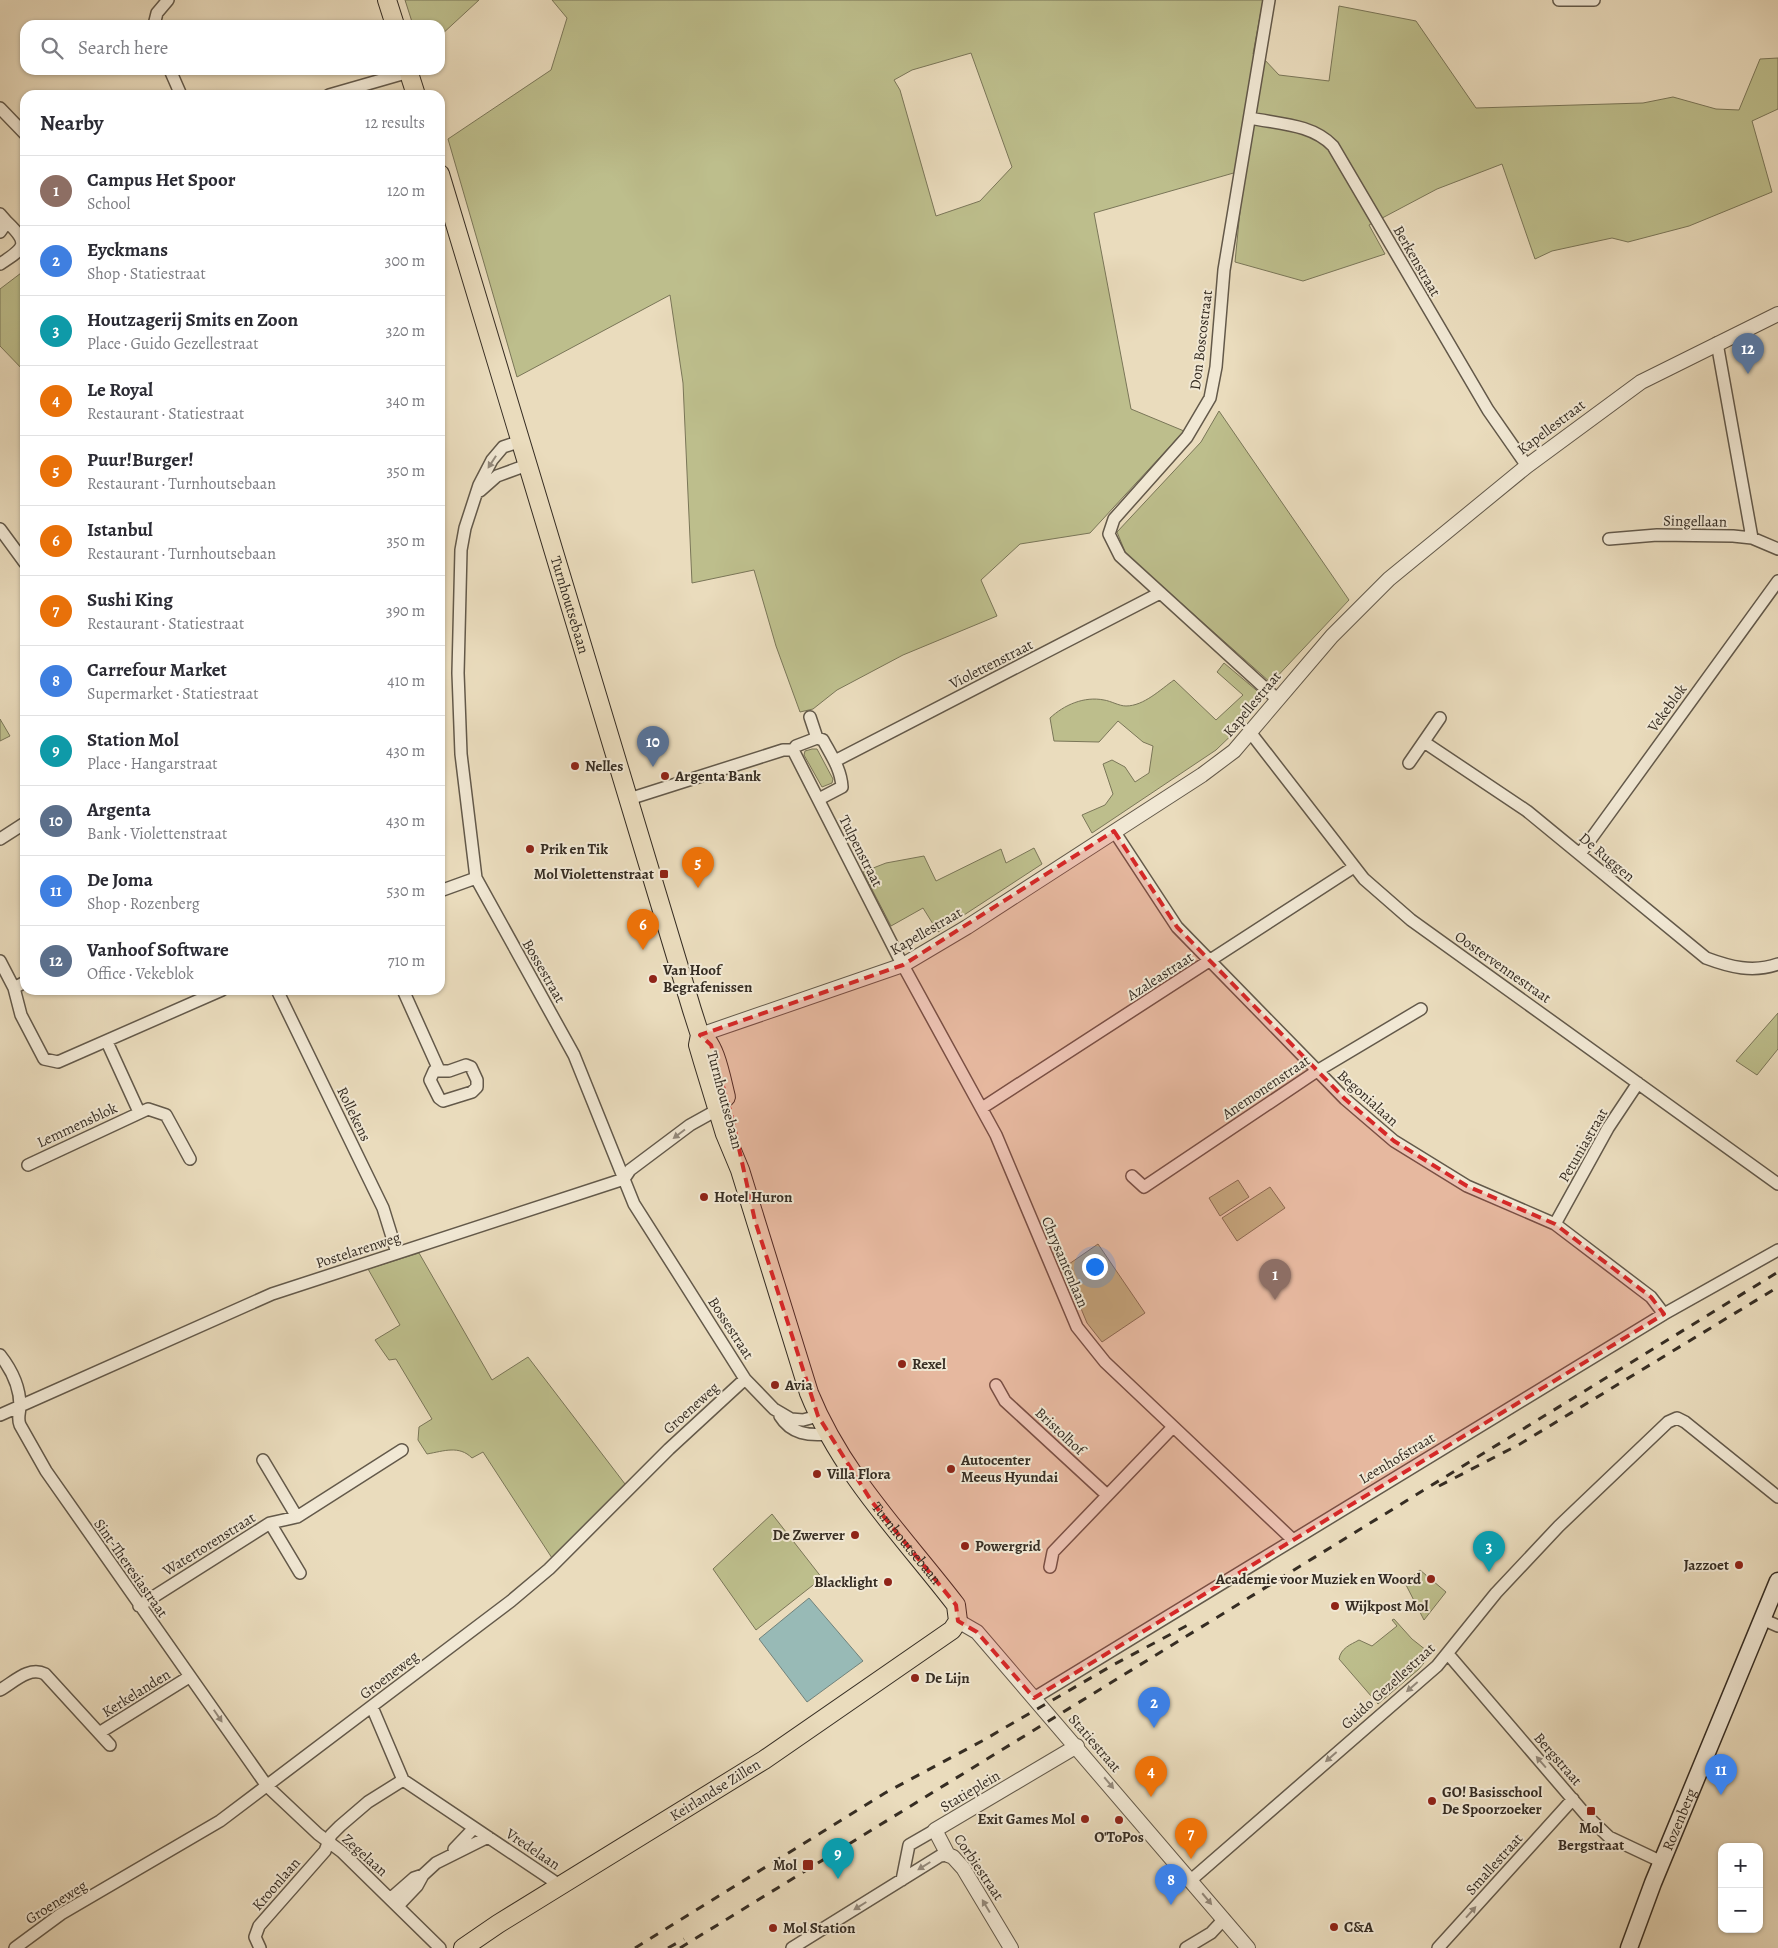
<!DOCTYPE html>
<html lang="en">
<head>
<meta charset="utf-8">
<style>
  body { margin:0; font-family:Alegreya,serif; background:#f2f2f3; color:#2b2b33 }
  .controls { position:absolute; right:15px; bottom:15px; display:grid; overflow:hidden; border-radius:10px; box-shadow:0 1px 4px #0004 }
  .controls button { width:45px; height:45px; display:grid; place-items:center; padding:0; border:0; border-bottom:1px solid #e1e1e2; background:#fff; color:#2b2b33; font:25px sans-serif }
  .you { position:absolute; left:1094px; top:1266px; width:18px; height:18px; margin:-12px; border:4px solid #fff; border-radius:50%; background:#1a73e8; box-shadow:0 0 0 8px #1a73e833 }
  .badge { display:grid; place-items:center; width:32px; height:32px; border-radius:50%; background:#8f2418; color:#fff; font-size:16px; font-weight:700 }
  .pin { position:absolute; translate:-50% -41px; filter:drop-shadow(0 1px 2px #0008) }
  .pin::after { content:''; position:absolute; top:26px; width:18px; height:15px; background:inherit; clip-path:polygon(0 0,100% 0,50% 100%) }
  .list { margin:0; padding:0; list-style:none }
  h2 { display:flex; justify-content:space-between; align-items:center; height:65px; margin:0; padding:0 20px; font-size:21px }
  h2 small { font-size:16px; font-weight:400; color:#7c7c81 }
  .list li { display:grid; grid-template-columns:32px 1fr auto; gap:15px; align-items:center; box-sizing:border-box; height:70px; padding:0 20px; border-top:1px solid #e1e1e2 }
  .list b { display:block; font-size:19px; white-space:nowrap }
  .list p { margin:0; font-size:16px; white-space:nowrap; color:#7c7c81 }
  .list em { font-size:16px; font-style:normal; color:#7c7c81 }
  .icon { flex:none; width:28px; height:28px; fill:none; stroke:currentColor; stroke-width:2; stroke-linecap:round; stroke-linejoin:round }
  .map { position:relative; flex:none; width:1778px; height:1948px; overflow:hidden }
  .search { position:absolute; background:#fff; box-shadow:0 1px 4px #0004; left:20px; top:20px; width:425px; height:55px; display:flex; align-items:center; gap:12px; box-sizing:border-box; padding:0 18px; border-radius:15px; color:#7c7c81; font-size:19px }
  .panel { position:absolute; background:#fff; box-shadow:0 1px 4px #0004; left:20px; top:90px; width:425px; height:905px; border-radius:15px }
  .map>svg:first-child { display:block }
  .green { fill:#bdbe8c; stroke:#7a7658; fill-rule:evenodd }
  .water { fill:#98bab6; stroke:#71827b }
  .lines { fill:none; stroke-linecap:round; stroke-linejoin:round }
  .minor-casing { stroke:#63594a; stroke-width:14 }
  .tertiary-casing { stroke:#63594a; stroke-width:16 }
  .secondary-casing { stroke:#362d23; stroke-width:19 }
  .primary-casing { stroke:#362d23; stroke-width:20 }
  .minor { stroke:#f1e8d4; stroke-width:11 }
  .tertiary { stroke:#f1e8d4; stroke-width:14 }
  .secondary { stroke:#f1e8d4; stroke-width:16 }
  .primary { stroke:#eadcbd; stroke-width:18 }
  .rail { stroke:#362d23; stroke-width:3; stroke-dasharray:9 9; stroke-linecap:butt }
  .oneway { fill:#948a7c }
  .marked { fill:#d62828; fill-opacity:0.2; stroke:#d62828; stroke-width:4; stroke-dasharray:10 6; stroke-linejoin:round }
  .poi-dot { fill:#8f2418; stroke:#f1e8d4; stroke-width:2 }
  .labels { text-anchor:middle; stroke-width:4; stroke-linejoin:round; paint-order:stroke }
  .street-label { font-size:15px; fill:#362d23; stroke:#f1e8d4 }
  .poi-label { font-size:15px; font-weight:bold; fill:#362d23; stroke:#f1e8d4; text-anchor:start }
</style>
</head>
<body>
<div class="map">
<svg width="1778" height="1948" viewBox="0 0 1778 1948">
  <rect width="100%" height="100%" fill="#eadcbd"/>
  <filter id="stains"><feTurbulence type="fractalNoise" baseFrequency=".004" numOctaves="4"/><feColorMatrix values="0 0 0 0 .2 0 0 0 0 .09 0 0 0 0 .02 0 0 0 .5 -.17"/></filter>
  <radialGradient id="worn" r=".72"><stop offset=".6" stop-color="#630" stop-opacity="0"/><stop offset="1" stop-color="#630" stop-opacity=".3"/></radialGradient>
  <!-- green -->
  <path class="green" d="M405,0h74l-39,36v-11h-27z
    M552,0h711l-10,54 10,4 16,17 50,6 10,-75 77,15 60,87 167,-5 30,-6 43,12 23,1 21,-51 18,-1v51l-26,12 20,71 -83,34 -61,16 -16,-4 -60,13 -17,8 -33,-95 -65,25 -68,36 16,29 -82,27 -68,-19 9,-92 -150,43 37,196 53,22 -94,102 -70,11 -39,36 16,36 -94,39 -66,35 -24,19 -13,3 -24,-66 -22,-76 -62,13 -9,-200 -13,-88 -153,82 -69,-238 103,-69 16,-52zM971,53l41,114 -32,34 -44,15 -36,-126 -6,-10 18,-10z
    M25,270v102l-25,-26v-57z
    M1219,411l130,189 -78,83 -145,-129 -9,-22 84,-90z
    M1224,663l38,32 -19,29 -27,26 -124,83 -10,-18 23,-10 8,-11 -10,-30 9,-4 13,7 10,15 14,-9 4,-27 -10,-4 -25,-21 -19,21 -45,-1 -4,-23c14,-13 34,-22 54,-18 7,1 15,6 22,6 18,0 35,-17 48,-26l42,40 27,-25 -26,-23z
    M0,719l10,17 -10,5z
    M812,749h5l16,30 -1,4 -10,4 -18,-32 1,-4z
    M1034,848l8,16 -104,68 -15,-24 -32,18 -28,-54 23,-9 38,-7 12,25 65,-32 5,14z
    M1778,1013v36l-21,26 -21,-14z
    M1238,1180l11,17 -29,19 -11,-18z
    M1270,1187l15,21 -48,33 -15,-23z
    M1098,1244l47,69 -43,29 -15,-19 -19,-46 5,-6 -4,-7z
    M419,1253l73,127 36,-23 97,127 -73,74 -69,-106 -11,6c-13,-13 -28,-7 -45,-4l-9,-14 1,-13 13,-8 -36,-60 -7,1 -14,-20 25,-15 -32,-56z
    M772,1514l50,64 -66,52 -43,-61z
    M1420,1570l26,22 -22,28 -19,-37z
    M1394,1619l18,20 19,15 -12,15 -41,35 -39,-45c2,-11 11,-14 20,-19l13,6 25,-20 -5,-6z"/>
  <!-- water -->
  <path class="water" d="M809,1598l54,63 -56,41 -48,-63z"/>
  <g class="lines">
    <defs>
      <path id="minor" d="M1269,0l-45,270 -8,97 -6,31 -23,39 -73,82 -5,15 11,22 157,143
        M1559,0h35
        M154,25l3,-12 11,-13
        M170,70l11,25
        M329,95l80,-23
        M0,108l25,26
        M1250,118c29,6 62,6 83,28l155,264 39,56
        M0,214l7,8 -7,10
        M0,264c25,-16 30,-20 7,-42
        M1717,343l35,195
        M521,441l-18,6 -11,13 -13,25 -14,43 -4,22 -3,123 3,81 15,124 98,177 60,149 49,77 62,98 29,30 17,10 12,1 15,-4
        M480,491l17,-15 30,-11
        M0,529l25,34
        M1609,539l48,-4 76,1 19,2 26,11
        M810,717l7,21
        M1250,732l114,147 47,41 367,264
        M1424,742l103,69 179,147c24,9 47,15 72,6
        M793,750l106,208 97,177 81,192 28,35 187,177
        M835,761l325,-168
        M1409,763l31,-45
        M629,799l154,-49h10l3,-4 21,-8 6,2c8,15 18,29 19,47l-23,12
        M1114,831l63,96 168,172 49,42 73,45 88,38 96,73 13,17
        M0,839l25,-16
        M1580,854l198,-273
        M440,891l36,-13
        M0,961l14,27 7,27 23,44 14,3 164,-72
        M14,988l11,-6
        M277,990l106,218 14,45
        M403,990l36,80
        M107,1042l32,70
        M466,1065l5,2 6,13v7l-5,5 -29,9 -4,-3 -9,-18 4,-9h15z
        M982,1108l372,-241
        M28,1165l120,-56 18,6 24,44
        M1132,1176l12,11 173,-116 104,-62
        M1555,1224l53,-96 30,-45
        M0,1355c11,14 20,32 20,51 0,7 -3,12 0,19l26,46 221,315 51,48 24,18 98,96
        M996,1385l9,16 102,94
        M0,1415l272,-121 352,-115 6,-9 60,-45 27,-15
        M780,1416c11,18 29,20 48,18
        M263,1460l34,57
        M270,1523l30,50
        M1050,1567l3,-15 120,-125
        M139,1606l131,-83 27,-6 105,-67
        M1762,1619l16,7
        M1448,1654l138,161 23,22 53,25
        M0,1690c14,-8 29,-24 45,-16l54,59 90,-56
        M1034,1698l630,-384 114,-64
        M372,1707l31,73 158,106
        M99,1733l11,12
        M454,1849l20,-21
        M902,1880l7,-35 26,-15
        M1191,1880l246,-214 59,-73 63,-67 109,-104 9,-4 8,4 93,75
        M390,1899l24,-21 9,-3
        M398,1906l19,-20 6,-11 13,-12 52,-26
        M15,1948l46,-34 159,-93 291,-220 38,-32 120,-120 76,-70
        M260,1948l-5,-11 4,-11 66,-75 6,-16 9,-9 28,-24 35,-22
        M792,1948l148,-92 8,-1
        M1186,1948l25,-15 13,-14
        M1438,1948l135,-149"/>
      <path id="tertiary" d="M700,1035l203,-70 64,-38 235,-152 32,-24 98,-115 57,-57 138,-113 114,-84 137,-68
        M958,1621l19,11 271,316
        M1011,1948l-48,-80 -10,-11 -5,-2 -13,-25 142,-84"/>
      <g id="secondary">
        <path id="s1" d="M1629,1948l24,-65 125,-302"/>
      </g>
      <g id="primary">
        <path d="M387,0l8,25"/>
        <path d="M408,70l8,25"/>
        <path id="s2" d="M440,174l252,836 8,25 -2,10 5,17 22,72 15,36 69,223c33,82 94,143 147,212l2,16 -6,9 -188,130 -266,164 -35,24"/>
        <path d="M700,1035c15,5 22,47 26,62"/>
      </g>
    </defs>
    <!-- minor casing -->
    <use href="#minor" class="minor-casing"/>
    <!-- tertiary casing -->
    <use href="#tertiary" class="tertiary-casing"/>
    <!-- secondary casing -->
    <use href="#secondary" class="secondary-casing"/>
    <!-- primary casing -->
    <use href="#primary" class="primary-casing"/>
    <!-- minor -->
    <use href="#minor" class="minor"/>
    <!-- tertiary -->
    <use href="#tertiary" class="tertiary"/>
    <!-- secondary -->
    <use href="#secondary" class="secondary"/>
    <!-- primary -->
    <use href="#primary" class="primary"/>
    <!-- rail -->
    <path class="rail" d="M1439,1486l81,-42 258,-157
      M635,1948l250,-155 97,-52 131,-76 75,-40
      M668,1948l16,-9
      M680,1948l1098,-676"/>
  </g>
  <!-- one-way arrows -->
  <defs><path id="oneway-solid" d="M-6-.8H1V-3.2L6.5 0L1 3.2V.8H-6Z" transform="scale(1.25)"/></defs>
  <g class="oneway">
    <use href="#oneway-solid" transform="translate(492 462) rotate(123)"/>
    <use href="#oneway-solid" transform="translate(679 1134) rotate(143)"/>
    <use href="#oneway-solid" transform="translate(1412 1687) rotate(139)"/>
    <use href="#oneway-solid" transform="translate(218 1716) rotate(56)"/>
    <use href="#oneway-solid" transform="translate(1331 1757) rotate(139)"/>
    <use href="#oneway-solid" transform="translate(1541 1762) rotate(-131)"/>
    <use href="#oneway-solid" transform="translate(1109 1783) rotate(50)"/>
    <use href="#oneway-solid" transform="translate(924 1866) rotate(148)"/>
    <use href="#oneway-solid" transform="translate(1207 1899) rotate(50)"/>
    <use href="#oneway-solid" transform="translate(860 1906) rotate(148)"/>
    <use href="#oneway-solid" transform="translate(986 1906) rotate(-121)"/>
    <use href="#oneway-solid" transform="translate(1471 1912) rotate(-48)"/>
  </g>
  <!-- marked area -->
  <path class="marked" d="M1114,831l63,96 168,172 49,42 73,45 88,38 96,73 13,17 -630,384 -57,-66 -19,-11 -2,-16 -84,-103 -54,-86 -63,-195 -23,-104 -21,-72 -11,-10 203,-70z"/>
  <!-- markers -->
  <g class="poi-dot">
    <circle cx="575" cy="766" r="5"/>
    <circle cx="665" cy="776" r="5"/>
    <circle cx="530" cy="849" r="5"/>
    <rect x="659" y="869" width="10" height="10" rx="2.5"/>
    <circle cx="653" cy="979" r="5"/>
    <circle cx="704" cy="1197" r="5"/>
    <circle cx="902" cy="1364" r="5"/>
    <circle cx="775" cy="1385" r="5"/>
    <circle cx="951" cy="1469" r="5"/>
    <circle cx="817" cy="1474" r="5"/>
    <circle cx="855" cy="1535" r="5"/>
    <circle cx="965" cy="1546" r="5"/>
    <circle cx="1739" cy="1565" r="5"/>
    <circle cx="1431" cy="1579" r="5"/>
    <circle cx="888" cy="1582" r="5"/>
    <circle cx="1335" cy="1606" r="5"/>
    <circle cx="915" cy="1678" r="5"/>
    <circle cx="1432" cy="1801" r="5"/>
    <rect x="1586" y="1806" width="10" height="10" rx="2.5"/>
    <circle cx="1085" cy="1819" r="5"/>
    <circle cx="1119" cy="1820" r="5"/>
    <rect x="802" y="1859" width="12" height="12" rx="2.5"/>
    <circle cx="1334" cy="1927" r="5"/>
    <circle cx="773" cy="1928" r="5"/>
  </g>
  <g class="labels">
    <!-- street labels -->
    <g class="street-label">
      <text transform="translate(1417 261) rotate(60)" y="5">Berkenstraat</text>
      <text transform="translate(1201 340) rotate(-83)" y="5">Don Boscostraat</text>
      <text transform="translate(1551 427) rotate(-37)" y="5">Kapellestraat</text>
      <text transform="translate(1695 521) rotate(1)" y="5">Singellaan</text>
      <text dy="5" stroke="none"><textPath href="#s2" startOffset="450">Turnhoutsebaan</textPath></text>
      <text transform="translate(991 664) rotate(-27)" y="5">Violettenstraat</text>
      <text transform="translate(1252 704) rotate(-50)" y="5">Kapellestraat</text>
      <text transform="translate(1667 708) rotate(-54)" y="5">Vekeblok</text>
      <text transform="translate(861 851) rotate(63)" y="5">Tulpenstraat</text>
      <text transform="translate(1607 857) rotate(40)" y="5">De Ruggen</text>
      <text transform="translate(926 931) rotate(-30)" y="5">Kapellestraat</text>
      <text transform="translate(1503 967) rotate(35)" y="5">Oostervennestraat</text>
      <text transform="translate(544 971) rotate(60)" y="5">Bossestraat</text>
      <text transform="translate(1160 976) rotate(-33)" y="5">Azaleastraat</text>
      <text transform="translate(1266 1087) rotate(-34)" y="5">Anemonenstraat</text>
      <text transform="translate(1368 1098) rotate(42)" y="5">Begonialaan</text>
      <text transform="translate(725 1100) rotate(75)" y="5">Turnhoutsebaan</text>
      <text transform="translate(354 1114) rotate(64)" y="5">Rollekens</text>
      <text transform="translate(77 1125) rotate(-25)" y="5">Lemmensblok</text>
      <text transform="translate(1583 1145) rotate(-60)" y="5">Petuniastraat</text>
      <text transform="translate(358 1250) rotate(-18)" y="5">Postelarenweg</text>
      <text transform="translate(1065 1262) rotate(67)" y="5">Chrysantenlaan</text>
      <text transform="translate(731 1328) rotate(57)" y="5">Bossestraat</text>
      <text transform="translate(691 1408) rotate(-42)" y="5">Groeneweg</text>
      <text transform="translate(1060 1431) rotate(43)" y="5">Bristolhof</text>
      <text transform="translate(1397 1458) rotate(-31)" y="5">Leenhofstraat</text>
      <text transform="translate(209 1544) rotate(-32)" y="5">Watertorenstraat</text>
      <text dy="5" stroke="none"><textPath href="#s2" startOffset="1455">Turnhoutsebaan</textPath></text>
      <text transform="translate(131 1568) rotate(55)" y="5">Sint-Theresiastraat</text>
      <text transform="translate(389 1675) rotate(-37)" y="5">Groeneweg</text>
      <text transform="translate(1388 1686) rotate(-42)" y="5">Guido Gezellestraat</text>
      <text transform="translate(136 1693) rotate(-32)" y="5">Kerkelanden</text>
      <text transform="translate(1095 1743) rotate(49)" y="5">Statiestraat</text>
      <text transform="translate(1558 1759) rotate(49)" y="5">Bergstraat</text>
      <text transform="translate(715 1790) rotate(-32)" y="5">Keirlandse Zillen</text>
      <text transform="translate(970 1791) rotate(-31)" y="5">Statieplein</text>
      <text dy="5" stroke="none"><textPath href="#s1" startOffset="138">Rozenberg</textPath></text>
      <text transform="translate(533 1849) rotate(34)" y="5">Vredelaan</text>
      <text transform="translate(365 1855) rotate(42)" y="5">Zegelaan</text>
      <text transform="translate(1494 1864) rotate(-48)" y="5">Smallestraat</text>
      <text transform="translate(979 1867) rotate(56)" y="5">Corbiestraat</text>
      <text transform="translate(276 1884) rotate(-49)" y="5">Kroonlaan</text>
      <text transform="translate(56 1902) rotate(-32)" y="5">Groeneweg</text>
    </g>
    <!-- poi labels -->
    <g class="poi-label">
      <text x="585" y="771">Nelles</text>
      <text x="675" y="781">Argenta Bank</text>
      <text x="540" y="854">Prik en Tik</text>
      <text x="654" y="879" text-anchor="end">Mol Violettenstraat</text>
      <text x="663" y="975">Van Hoof<tspan x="663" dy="17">Begrafenissen</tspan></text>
      <text x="714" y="1202">Hotel Huron</text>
      <text x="912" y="1369">Rexel</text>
      <text x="785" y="1390">Avia</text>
      <text x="961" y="1465">Autocenter<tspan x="961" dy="17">Meeus Hyundai</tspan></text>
      <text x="827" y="1479">Villa Flora</text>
      <text x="845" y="1540" text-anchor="end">De Zwerver</text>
      <text x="975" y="1551">Powergrid</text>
      <text x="1729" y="1570" text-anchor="end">Jazzoet</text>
      <text x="1421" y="1584" text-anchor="end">Academie voor Muziek en Woord</text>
      <text x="878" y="1587" text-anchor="end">Blacklight</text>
      <text x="1345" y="1611">Wijkpost Mol</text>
      <text x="925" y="1683">De Lijn</text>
      <text x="1442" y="1797">GO! Basisschool<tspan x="1442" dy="17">De Spoorzoeker</tspan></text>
      <text x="1075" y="1824" text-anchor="end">Exit Games Mol</text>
      <text x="1591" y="1833" text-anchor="middle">Mol<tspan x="1591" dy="17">Bergstraat</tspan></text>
      <text x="1119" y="1842" text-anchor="middle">O'ToPos</text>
      <text x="797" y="1870" text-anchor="end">Mol</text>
      <text x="1344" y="1932">C&amp;A</text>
      <text x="783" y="1933">Mol Station</text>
    </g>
  </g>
  <rect width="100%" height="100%" filter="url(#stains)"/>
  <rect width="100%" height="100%" fill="url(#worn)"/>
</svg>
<div class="controls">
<button>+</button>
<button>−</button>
</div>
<div class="you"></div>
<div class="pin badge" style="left:1275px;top:1300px;background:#8d6e63">1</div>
<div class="pin badge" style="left:1154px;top:1728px;background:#3f7fe0">2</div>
<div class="pin badge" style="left:1489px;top:1572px;background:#0f9aa8">3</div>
<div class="pin badge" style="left:1151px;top:1797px;background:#e8710a">4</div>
<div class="pin badge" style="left:698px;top:888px;background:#e8710a">5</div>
<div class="pin badge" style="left:643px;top:950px;background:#e8710a">6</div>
<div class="pin badge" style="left:1191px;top:1859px;background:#e8710a">7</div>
<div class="pin badge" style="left:1171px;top:1905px;background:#3f7fe0">8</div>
<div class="pin badge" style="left:838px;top:1879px;background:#0f9aa8">9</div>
<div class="pin badge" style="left:653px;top:767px;background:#5c6f8a">10</div>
<div class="pin badge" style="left:1721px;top:1795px;background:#3f7fe0">11</div>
<div class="pin badge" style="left:1748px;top:374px;background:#5c6f8a">12</div>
<div class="search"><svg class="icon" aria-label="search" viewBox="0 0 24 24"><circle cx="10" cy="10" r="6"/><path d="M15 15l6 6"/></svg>Search here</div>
<section class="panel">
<h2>Nearby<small>12 results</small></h2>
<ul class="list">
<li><span class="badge" style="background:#8d6e63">1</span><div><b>Campus Het Spoor</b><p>School</p></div><em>120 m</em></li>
<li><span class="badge" style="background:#3f7fe0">2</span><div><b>Eyckmans</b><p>Shop · Statiestraat</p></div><em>300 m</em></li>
<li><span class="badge" style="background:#0f9aa8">3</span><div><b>Houtzagerij Smits en Zoon</b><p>Place · Guido Gezellestraat</p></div><em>320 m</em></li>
<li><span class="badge" style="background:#e8710a">4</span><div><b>Le Royal</b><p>Restaurant · Statiestraat</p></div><em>340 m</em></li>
<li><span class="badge" style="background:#e8710a">5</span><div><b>Puur!Burger!</b><p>Restaurant · Turnhoutsebaan</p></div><em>350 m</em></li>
<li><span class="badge" style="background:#e8710a">6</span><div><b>Istanbul</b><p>Restaurant · Turnhoutsebaan</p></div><em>350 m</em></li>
<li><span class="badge" style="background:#e8710a">7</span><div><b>Sushi King</b><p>Restaurant · Statiestraat</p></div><em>390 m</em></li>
<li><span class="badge" style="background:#3f7fe0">8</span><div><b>Carrefour Market</b><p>Supermarket · Statiestraat</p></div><em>410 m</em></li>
<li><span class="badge" style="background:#0f9aa8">9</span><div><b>Station Mol</b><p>Place · Hangarstraat</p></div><em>430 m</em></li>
<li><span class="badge" style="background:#5c6f8a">10</span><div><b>Argenta</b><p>Bank · Violettenstraat</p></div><em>430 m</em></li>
<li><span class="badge" style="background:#3f7fe0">11</span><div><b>De Joma</b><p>Shop · Rozenberg</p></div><em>530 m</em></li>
<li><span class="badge" style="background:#5c6f8a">12</span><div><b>Vanhoof Software</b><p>Office · Vekeblok</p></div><em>710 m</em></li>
</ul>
</section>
</div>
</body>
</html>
